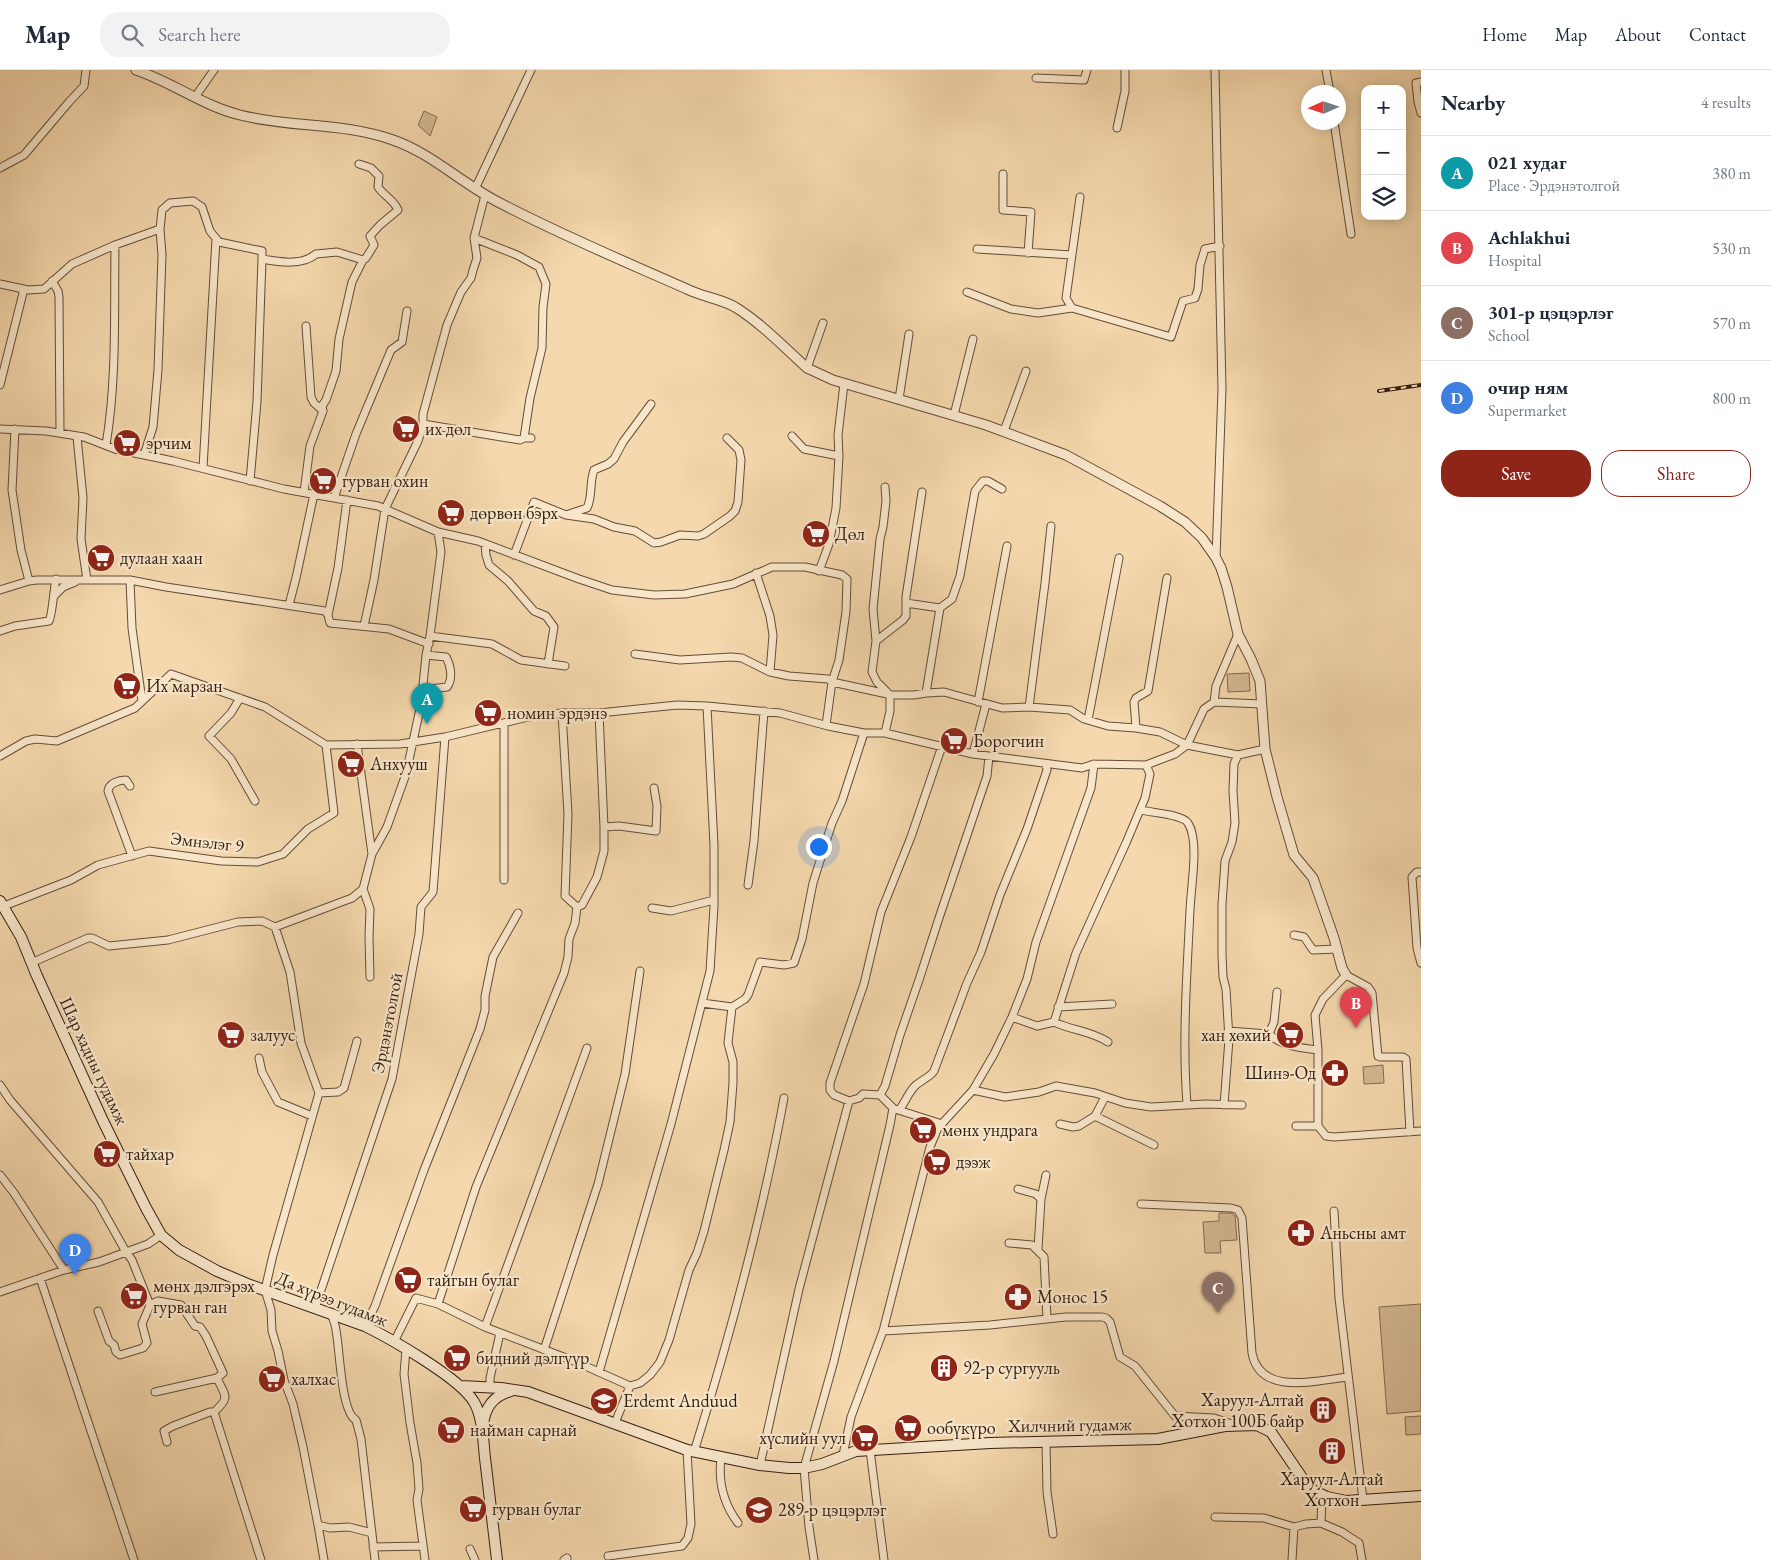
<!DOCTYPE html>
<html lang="en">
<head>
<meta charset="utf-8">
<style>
  body { margin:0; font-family:"EB Garamond",serif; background:#f2f2f3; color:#1f2937 }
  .controls { position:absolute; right:15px; top:15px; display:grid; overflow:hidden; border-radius:10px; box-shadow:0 2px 12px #0003 }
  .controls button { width:45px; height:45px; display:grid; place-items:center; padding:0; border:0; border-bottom:1px solid #e0e1e3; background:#fff; color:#1f2937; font:25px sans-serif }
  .compass { position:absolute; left:1301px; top:15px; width:45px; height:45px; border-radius:50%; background:#fff; box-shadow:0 2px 12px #0003; rotate:267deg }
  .you { position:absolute; left:818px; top:776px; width:18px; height:18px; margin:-12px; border:4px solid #fff; border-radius:50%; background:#1a73e8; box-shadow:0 0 0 8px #1a73e833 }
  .badge { display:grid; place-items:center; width:32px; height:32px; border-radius:50%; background:#8f2418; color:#fff; font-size:16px; font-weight:700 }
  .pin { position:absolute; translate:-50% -41px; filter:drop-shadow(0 1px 2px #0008) }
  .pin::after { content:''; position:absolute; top:26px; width:18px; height:15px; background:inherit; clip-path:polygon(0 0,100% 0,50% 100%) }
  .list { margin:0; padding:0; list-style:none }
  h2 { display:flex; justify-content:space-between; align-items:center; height:65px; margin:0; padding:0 20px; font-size:21px }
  h2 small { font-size:16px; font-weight:400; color:#747a83 }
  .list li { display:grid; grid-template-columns:32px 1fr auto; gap:15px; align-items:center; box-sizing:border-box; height:75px; padding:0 20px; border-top:1px solid #e0e1e3 }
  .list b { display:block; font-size:19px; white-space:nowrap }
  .list p { margin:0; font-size:16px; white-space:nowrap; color:#747a83 }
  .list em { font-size:16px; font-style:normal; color:#747a83 }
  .actions { display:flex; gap:10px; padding:15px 20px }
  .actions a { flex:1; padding:11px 0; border:1px solid #8f2418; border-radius:20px; text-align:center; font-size:18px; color:#8f2418 }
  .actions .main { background:#8f2418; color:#fff }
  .icon { flex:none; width:28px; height:28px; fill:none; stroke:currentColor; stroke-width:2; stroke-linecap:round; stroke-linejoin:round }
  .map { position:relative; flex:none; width:1421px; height:1490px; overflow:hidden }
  header { display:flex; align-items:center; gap:30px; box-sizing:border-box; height:70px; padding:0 25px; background:#fff; border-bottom:1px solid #e0e1e3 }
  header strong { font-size:24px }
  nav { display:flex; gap:28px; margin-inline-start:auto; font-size:18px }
  .search { width:350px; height:45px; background:#f2f2f3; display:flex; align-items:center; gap:12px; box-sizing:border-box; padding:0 18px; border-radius:20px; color:#747a83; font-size:19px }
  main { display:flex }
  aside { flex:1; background:#fff }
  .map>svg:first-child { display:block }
  .green { fill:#d4b892; stroke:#846a52 }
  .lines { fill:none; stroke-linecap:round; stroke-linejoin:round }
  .minor-casing { stroke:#644c38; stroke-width:9 }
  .tertiary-casing { stroke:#644c38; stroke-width:11 }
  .secondary-casing { stroke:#341d11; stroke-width:12 }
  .minor { stroke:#f8e6ca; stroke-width:7 }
  .tertiary { stroke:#f8e6ca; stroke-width:9 }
  .secondary { stroke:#f8e6ca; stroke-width:10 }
  .rail-casing { stroke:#341d11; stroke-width:4 }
  .rail { stroke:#f8e6ca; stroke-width:2; stroke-dasharray:5.5; stroke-linecap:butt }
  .labels { text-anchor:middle; stroke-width:4.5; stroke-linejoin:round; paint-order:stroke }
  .poi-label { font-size:18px; fill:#341d11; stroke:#f8e6ca; text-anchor:start }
  .street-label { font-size:18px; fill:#341d11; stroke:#f8e6ca }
</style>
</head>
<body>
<header>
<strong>Map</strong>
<div class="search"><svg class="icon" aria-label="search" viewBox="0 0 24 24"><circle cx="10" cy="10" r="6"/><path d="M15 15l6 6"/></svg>Search here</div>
<nav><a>Home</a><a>Map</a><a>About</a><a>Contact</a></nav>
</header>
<main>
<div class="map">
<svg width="1421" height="1490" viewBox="0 0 1421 1490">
  <rect width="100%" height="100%" fill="#f5d8ad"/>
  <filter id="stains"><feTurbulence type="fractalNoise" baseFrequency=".004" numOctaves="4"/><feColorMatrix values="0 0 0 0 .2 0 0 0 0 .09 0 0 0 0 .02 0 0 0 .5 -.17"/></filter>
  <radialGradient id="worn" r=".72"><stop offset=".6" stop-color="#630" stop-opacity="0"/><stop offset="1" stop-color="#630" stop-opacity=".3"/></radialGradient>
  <!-- green -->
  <path class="green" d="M424,41l13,6 -7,19 -12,-11z
    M1249,603l1,18 -22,1 -1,-18z
    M1383,995l1,18 -20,1 -1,-17z
    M1219,1143h12l4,3 2,24 -17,1 1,12h-16l-2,-31 16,-1z
    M1421,1234v107l-34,3 -8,-107z
    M1421,1346v18l-15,1 -1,-18z"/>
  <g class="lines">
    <defs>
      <path id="minor" d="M1215,0l7,319 -6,169
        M1326,0l4,22
        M1036,8l48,2 3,-10
        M1421,12l-5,1 2,19 3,11
        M195,27l19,-27
        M1334,52l17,112
        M1117,58l8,-37v-21
        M359,94l12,4 8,8 -1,11c6,9 16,13 20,23l-18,15 -10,11 4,9 -8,13 -3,2
        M0,98l24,-13 45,-53 15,-16 2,-16
        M1003,104v36l28,2 -3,41
        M475,119l56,-119
        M1080,127l-14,101 6,10 99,29 12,-36 12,-3 3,-9 2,-24 5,-16 15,-3
        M474,168l43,17 22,12 7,17 -3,23 -1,41 -12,50 -6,40
        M977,179l95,6
        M52,211l6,10 1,6 1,136
        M0,214l28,6 16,-1 28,-25 43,-19 45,-16 2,-19 8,-7 23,-2 9,6 8,24 9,11 43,9v8c17,3 40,7 54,-5l21,-2 26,8 -11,22 -13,57 -3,32 -10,29 -4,6 1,5 -13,35 -6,46
        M967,222l44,17 27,4 34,-5
        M306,256l5,71 3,6 9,8
        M807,298l16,-45
        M0,315l24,-96
        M899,329l10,-65
        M954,345l19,-76
        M423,354l97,16 4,-2h7
        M0,359l46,2 38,6 31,12 58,12 111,28 94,17 60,26 40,9 101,38 33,11 42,5 31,-1 48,-10 39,-17h33l37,8 5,4 -1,33 -7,48 -7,22 -6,43
        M15,359l-3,61 9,60 8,31
        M1004,361l22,-60
        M792,366l12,13 35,7
        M77,367l6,61 -2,41 6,41
        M106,375c11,-66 8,-133 9,-200
        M144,385l9,-28 5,-57 4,-115 -2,-26
        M203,398l13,-229
        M250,411l7,-79 5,-143
        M334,428l22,-64 35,-84 11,-8 5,-31
        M566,445l28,4 20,8 21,4 19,12 7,-1 19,-7 18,1 6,-2 26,-18 5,-5 3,-9 3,-42 -2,-10 -12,-12
        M485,474l1,11 3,10 19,16 26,30 12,5 8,11 -6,37
        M514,485l20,-53 32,13 21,-7c6,-12 2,-25 7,-38l14,-6 6,-5 9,-17 28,-38
        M819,501l10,-27 7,-36 3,-52 -1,-21 6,-51
        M756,503l14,43 3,19 -3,37
        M130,510l2,48 10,73
        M0,520l29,-9 8,-1h93l36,7 159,24 3,4 2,8 59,6 40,15
        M54,526l9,-9 12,-5
        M906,533l34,5
        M289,535l7,-27 18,-84
        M328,545l10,-47 9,-68
        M364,556l10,-46 11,-71 33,-68 5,-17v-10l24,-89 14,-33 10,-14 2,-8 4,-12 -3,-20 11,-43
        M0,561l15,-5 34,-5c3,-4 5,-33 7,-42
        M430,566l62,8 29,16 44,6
        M876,571l27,-21 3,-4v-19l16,-105
        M635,584l45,6 51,-3 11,1 28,14 19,4 39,3 4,3 60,13h22l12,-2 18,-1 58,16 27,-1 41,3 14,9 24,7 28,2 24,4 27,13 51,10
        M422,620l25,-3c6,-8 4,-21 -1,-30l-20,-2
        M926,623l14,-85 12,-9 8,-23 15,-85 8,-10h5l14,8
        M240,628l-9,15 -22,23 22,23 24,42
        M978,632l29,-156
        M1214,632l2,-16 22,-52
        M1029,637l16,-124 6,-57
        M562,643l6,101 -3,82 12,11
        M1088,650l31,-162
        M504,653v157
        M1136,658l-2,-26 2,-4 12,-7 19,-113
        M885,663l5,-22v-16l-13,-13 -5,-10 4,-31 -3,-32 7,-70 3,-12 3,-26 -1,-14
        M357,674l15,110
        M973,684l13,-50
        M0,686l26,-15 9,-2 22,2 78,-33 36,-34 94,33 61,38 74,-1 45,-7 83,-20 34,-4h37l78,-8 30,1 73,7 48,13 36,7h21l88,21 109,14 12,-4 52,1 29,-11 12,-9 17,-36 10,-7 48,2
        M130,716l-4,-6c-7,0 -17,3 -18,11l24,65
        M1141,740c11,3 41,4 47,13 5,8 6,20 6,30 0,19 -3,38 -4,57 -3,64 -8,130 -3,194
        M604,757l15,-1 37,5 1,-25 -3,-18
        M1421,802h-4l-5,5 5,71 4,15
        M748,815l6,-44 10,-130
        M363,819l7,20 -1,28 1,40
        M4,836l67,-26 27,-15 51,-14 72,10 37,1 25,-8 25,-25 26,-16 -8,-68
        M652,838l19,3 43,-11
        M275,857l77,-29 11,-9 9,-35 15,-27 19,-53 15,-70 5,-49 4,-19 11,-84 -3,-20
        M1294,865l10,2 9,13 25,-1
        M31,893l57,-25h4l17,8 59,-6 70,-18 24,-1 13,6 15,45 11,71 18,50 -46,162 -8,35 6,20 1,21 6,20 6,29 9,24 10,43 15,78 12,3 19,-1 23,6
        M702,933l30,4
        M1058,937l54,-3
        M1012,947l25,9 17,-4 22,-69 50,-110 19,-45 5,-24 -4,-9
        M1054,952c19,9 35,8 54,20
        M1228,961l41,3c13,12 32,14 49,16
        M1269,964l5,-12 3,-30
        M259,988l3,14 16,30 34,14
        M0,1015l10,15 88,102 28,50 6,8 18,45 8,-4 23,4 14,21 5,1 6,9 17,37 -6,5c8,18 14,19 -3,34l47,148
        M973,1020l32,7 34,-5 17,-6 39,7 30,10 26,4 54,-3 37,1
        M319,1023l19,-1 6,-4 13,-47
        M849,1031l-15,-6 -4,-5v-7l34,-99 17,-72 30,-75 31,-91
        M1224,1035l5,-66 -3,-50 -3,-12 -1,-22v-51l3,-43 7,-19 3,-19 -2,-32 1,-27 4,-9 27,-6
        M895,1039l47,15
        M899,1040c6,-7 9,-17 16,-24 6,-6 14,-8 19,-15l33,-88 14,-31 19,-57 27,-66 20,-59 -1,-6
        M1095,1046l59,29
        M1060,1054l13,3 6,-1 16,-10 10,-19
        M1296,1056h22v-76l-3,-35 8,-16 23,-24 22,12 4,6 6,63 2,1h23l3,2 4,73
        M1318,1056l8,10 8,1 87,-6
        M0,1105l14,18 50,77
        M1018,1119l18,5 5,5 -3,50
        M1041,1129l5,-24
        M1141,1134l90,4 7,2 4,8 10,135c8,44 66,27 96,24
        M1334,1141l5,87 24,202
        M1009,1173l23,2 12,12 3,62
        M40,1208l94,282
        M0,1222l64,-22 35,-8 49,-18 13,-9
        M438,1234l38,-117 88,-214 4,-16 1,-18 6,-16 2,-16 5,-2 15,-28 7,-26v-24l-5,-114
        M315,1238l77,-229 27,-145 2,-27 12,-15 12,-155
        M98,1241l11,30 5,4 2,7 4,3 23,-7 4,-5 -5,-19 8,-19
        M331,1243c1,4 3,8 4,12 5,18 5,87 21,95l5,19 14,121
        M365,1256l10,-20 49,-136 56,-141 5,-19v-14l8,-39 25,-44
        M485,1257l102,-279
        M883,1261l107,-6 76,-8h36l4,1 4,4 10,35 15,9 40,50 39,2 18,6
        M394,1272l22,-44 22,6 47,23 89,34 56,25 10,-3 10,-8 10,-13 9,-22 20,-70 8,-17 7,-22 20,-81 6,-28 3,-39v-21l-5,-19 4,-36 13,-8 3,-4 12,-33 24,3 10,-2 8,-24 11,-56 19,-60 10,-22 22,-68
        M406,1279l-2,25 6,49 7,40 2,26 -2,11 8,60
        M544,1280l54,-166 27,-110 15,-103
        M599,1302l72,-248 39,-153 4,-65v-61l-7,-139
        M490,1317v-9l10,-45
        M155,1322l62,-14
        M615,1353l15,-37
        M167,1372l-3,-11 9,-5 37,-14h4
        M1046,1372l1,50 6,42
        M870,1380l14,110
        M694,1382c36,-116 68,-234 90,-354
        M843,1385l8,-38 32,-86 47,-184 8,-19 35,-38 21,-36 18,-37 15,-38 9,-37 55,-154 3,-24
        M721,1388c-3,24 2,45 17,65
        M760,1395l39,-176 50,-188 10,-3 4,-4 17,1 5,-9 15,-51 20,-58 19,-59 48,-142 2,-20
        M1322,1425l-1,28 21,9 17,11 3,17
        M1215,1447l49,1 30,9 12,-3 15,-1
        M318,1455l6,35
        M373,1477l50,-1
        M470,1479l5,11
        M608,1486l74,-10 6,-8 3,-14 -4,-74
        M564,1490l3,-2
        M814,1490l-5,-33 -5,-59 30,-107 56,-236 3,-17 -13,-13
        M1292,1490l2,-33"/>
      <path id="tertiary" d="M136,0c36,12 67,36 104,45 50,13 103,7 153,25 40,14 69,44 107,63 61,32 126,59 189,87 15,7 32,9 46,17 26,16 49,40 72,61l26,12 153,45 80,30 94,51 25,16 17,16 14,20 5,10 6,19 11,47 13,25 9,22 5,68 12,48 17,58 19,23 21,60 8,30 4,7"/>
      <path id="secondary" d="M0,831l21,36 16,39 66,145 43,87 15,27 18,15 38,21 33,14 115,41c26,13 95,52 109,76 9,15 9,38 11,56 4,34 8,68 12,102
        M460,1316l41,2 27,4 159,58 73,15 29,3h15l18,-4 34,-13 134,-8 168,-4 67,-13 32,-1 14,7 34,50 9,9 13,6 19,4 75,-5
        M483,1355c2,-18 10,-29 28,-34"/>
    </defs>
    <!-- minor casing -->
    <use href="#minor" class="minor-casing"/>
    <!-- tertiary casing -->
    <use href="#tertiary" class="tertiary-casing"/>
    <!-- secondary casing -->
    <use href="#secondary" class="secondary-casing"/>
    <!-- minor -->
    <use href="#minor" class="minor"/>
    <!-- tertiary -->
    <use href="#tertiary" class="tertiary"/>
    <!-- secondary -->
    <use href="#secondary" class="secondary"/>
    <defs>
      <path id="rail" d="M1379,321l42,-6"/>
    </defs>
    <!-- rail casing -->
    <use href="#rail" class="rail-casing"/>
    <!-- rail -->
    <use href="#rail" class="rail"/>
  </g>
  <!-- icons -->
  <defs>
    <symbol id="supermarket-disc" viewBox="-11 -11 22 22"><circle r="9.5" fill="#8f2418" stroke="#f8e6ca"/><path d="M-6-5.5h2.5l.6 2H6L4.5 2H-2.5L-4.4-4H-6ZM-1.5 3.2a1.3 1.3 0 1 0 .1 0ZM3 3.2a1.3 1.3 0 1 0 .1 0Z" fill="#fff"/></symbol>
    <symbol id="pharmacy-disc" viewBox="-11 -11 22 22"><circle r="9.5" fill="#8f2418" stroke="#f8e6ca"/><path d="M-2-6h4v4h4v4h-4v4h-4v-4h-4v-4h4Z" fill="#fff"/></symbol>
    <symbol id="building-disc" viewBox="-11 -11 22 22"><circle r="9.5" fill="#8f2418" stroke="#f8e6ca"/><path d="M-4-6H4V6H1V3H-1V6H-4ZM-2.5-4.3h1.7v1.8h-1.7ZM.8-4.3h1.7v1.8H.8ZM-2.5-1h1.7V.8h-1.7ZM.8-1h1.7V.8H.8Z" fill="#fff"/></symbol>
    <symbol id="school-disc" viewBox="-11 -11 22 22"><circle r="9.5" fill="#8f2418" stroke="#f8e6ca"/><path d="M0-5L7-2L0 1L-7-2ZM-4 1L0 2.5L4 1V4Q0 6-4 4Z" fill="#fff"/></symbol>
  </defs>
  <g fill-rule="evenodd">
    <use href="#supermarket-disc" x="390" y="343" width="32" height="32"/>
    <use href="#supermarket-disc" x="111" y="357" width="32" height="32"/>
    <use href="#supermarket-disc" x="307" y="395" width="32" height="32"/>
    <use href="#supermarket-disc" x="435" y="427" width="32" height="32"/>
    <use href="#supermarket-disc" x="800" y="448" width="32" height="32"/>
    <use href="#supermarket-disc" x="85" y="472" width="32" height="32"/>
    <use href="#supermarket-disc" x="111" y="600" width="32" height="32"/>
    <use href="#supermarket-disc" x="472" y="627" width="32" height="32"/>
    <use href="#supermarket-disc" x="938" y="655" width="32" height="32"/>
    <use href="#supermarket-disc" x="335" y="678" width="32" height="32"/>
    <use href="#supermarket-disc" x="215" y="949" width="32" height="32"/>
    <use href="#supermarket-disc" x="1274" y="949" width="32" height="32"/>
    <use href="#pharmacy-disc" x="1319" y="987" width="32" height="32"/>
    <use href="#supermarket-disc" x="907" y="1044" width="32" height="32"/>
    <use href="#supermarket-disc" x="91" y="1068" width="32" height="32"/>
    <use href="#supermarket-disc" x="921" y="1076" width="32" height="32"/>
    <use href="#pharmacy-disc" x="1285" y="1147" width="32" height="32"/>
    <use href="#supermarket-disc" x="392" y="1194" width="32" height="32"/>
    <use href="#supermarket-disc" x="118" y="1210" width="32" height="32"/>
    <use href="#pharmacy-disc" x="1002" y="1211" width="32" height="32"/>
    <use href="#supermarket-disc" x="441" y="1272" width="32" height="32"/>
    <use href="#building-disc" x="928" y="1282" width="32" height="32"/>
    <use href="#supermarket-disc" x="256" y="1293" width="32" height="32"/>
    <use href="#school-disc" x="588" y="1315" width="32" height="32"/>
    <use href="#building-disc" x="1307" y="1324" width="32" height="32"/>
    <use href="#supermarket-disc" x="892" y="1342" width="32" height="32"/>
    <use href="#supermarket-disc" x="435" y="1344" width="32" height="32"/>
    <use href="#supermarket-disc" x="849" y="1352" width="32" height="32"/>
    <use href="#building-disc" x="1316" y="1365" width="32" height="32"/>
    <use href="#supermarket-disc" x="457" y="1423" width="32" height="32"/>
    <use href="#school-disc" x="743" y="1424" width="32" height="32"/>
  </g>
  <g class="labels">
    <!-- poi labels -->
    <g class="poi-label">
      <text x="425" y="365">их дөл</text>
      <text x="146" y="379">эрчим</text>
      <text x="342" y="417">гурван охин</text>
      <text x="470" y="449">дөрвөн бэрх</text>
      <text x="835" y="470">Дөл</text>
      <text x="120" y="494">дулаан хаан</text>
      <text x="146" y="622">Их марзан</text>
      <text x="507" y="649">номин эрдэнэ</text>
      <text x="973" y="677">Борогчин</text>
      <text x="370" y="700">Анхууш</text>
      <text x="250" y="971">залуус</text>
      <text x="1271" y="971" text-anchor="end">хан хөхий</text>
      <text x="1316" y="1009" text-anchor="end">Шинэ-Од</text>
      <text x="942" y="1066">мөнх ундрага</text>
      <text x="126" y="1090">тайхар</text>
      <text x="956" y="1098">дээж</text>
      <text x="1320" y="1169">Аньсны амт</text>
      <text x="427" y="1216">тайгын булаг</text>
      <text x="153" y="1222">мөнх дэлгэрэх<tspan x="153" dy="21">гурван ган</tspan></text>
      <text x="1037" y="1233">Монос 15</text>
      <text x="476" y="1294">бидний дэлгүүр</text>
      <text x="963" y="1304">92-р сургууль</text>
      <text x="291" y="1315">халхас</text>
      <text x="1304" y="1336" text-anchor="end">Харуул-Алтай<tspan x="1304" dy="21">Хотхон 100Б байр</tspan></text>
      <text x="623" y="1337">Erdemt Anduud</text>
      <text x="927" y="1364">ообүкүро</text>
      <text x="470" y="1366">найман сарнай</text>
      <text x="846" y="1374" text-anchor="end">хүслийн уул</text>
      <text x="1332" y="1415" text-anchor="middle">Харуул-Алтай<tspan x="1332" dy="21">Хотхон</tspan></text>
      <text x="492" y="1445">гурван булаг</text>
      <text x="778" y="1446">289-р цэцэрлэг</text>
    </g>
    <!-- street labels -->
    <g class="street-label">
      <text transform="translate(207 772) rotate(6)" y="6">Эмнэлэг 9</text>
      <text transform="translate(387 953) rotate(-79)" y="6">Эрдэнэтолгой</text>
      <text transform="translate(94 991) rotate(65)" y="6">Шар хадны гудамж</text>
      <text transform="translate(332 1229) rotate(22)" y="6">Да хүрээ гудамж</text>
      <text transform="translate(1070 1355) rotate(-1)" y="6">Хилчний гудамж</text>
    </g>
  </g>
  <rect width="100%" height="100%" filter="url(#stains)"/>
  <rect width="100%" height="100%" fill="url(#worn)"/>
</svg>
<div class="controls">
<button>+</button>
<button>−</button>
<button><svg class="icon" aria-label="layers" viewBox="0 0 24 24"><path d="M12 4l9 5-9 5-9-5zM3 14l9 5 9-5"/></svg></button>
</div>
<svg class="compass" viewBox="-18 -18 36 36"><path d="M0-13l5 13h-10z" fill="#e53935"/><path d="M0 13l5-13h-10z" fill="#747a83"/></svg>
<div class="you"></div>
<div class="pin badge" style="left:427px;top:654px;background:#0f9aa8">A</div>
<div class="pin badge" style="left:1356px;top:958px;background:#e0444e">B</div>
<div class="pin badge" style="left:1218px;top:1243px;background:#8d6e63">C</div>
<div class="pin badge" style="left:75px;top:1205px;background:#3f7fe0">D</div>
</div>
<aside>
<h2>Nearby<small>4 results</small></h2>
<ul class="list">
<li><span class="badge" style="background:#0f9aa8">A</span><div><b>021 худаг</b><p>Place · Эрдэнэтолгой</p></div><em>380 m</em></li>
<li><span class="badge" style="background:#e0444e">B</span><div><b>Achlakhui</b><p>Hospital</p></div><em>530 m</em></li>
<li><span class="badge" style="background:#8d6e63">C</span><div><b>301-р цэцэрлэг</b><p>School</p></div><em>570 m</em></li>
<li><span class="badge" style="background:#3f7fe0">D</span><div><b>очир ням</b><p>Supermarket</p></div><em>800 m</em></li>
</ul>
<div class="actions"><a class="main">Save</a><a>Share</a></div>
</aside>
</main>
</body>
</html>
